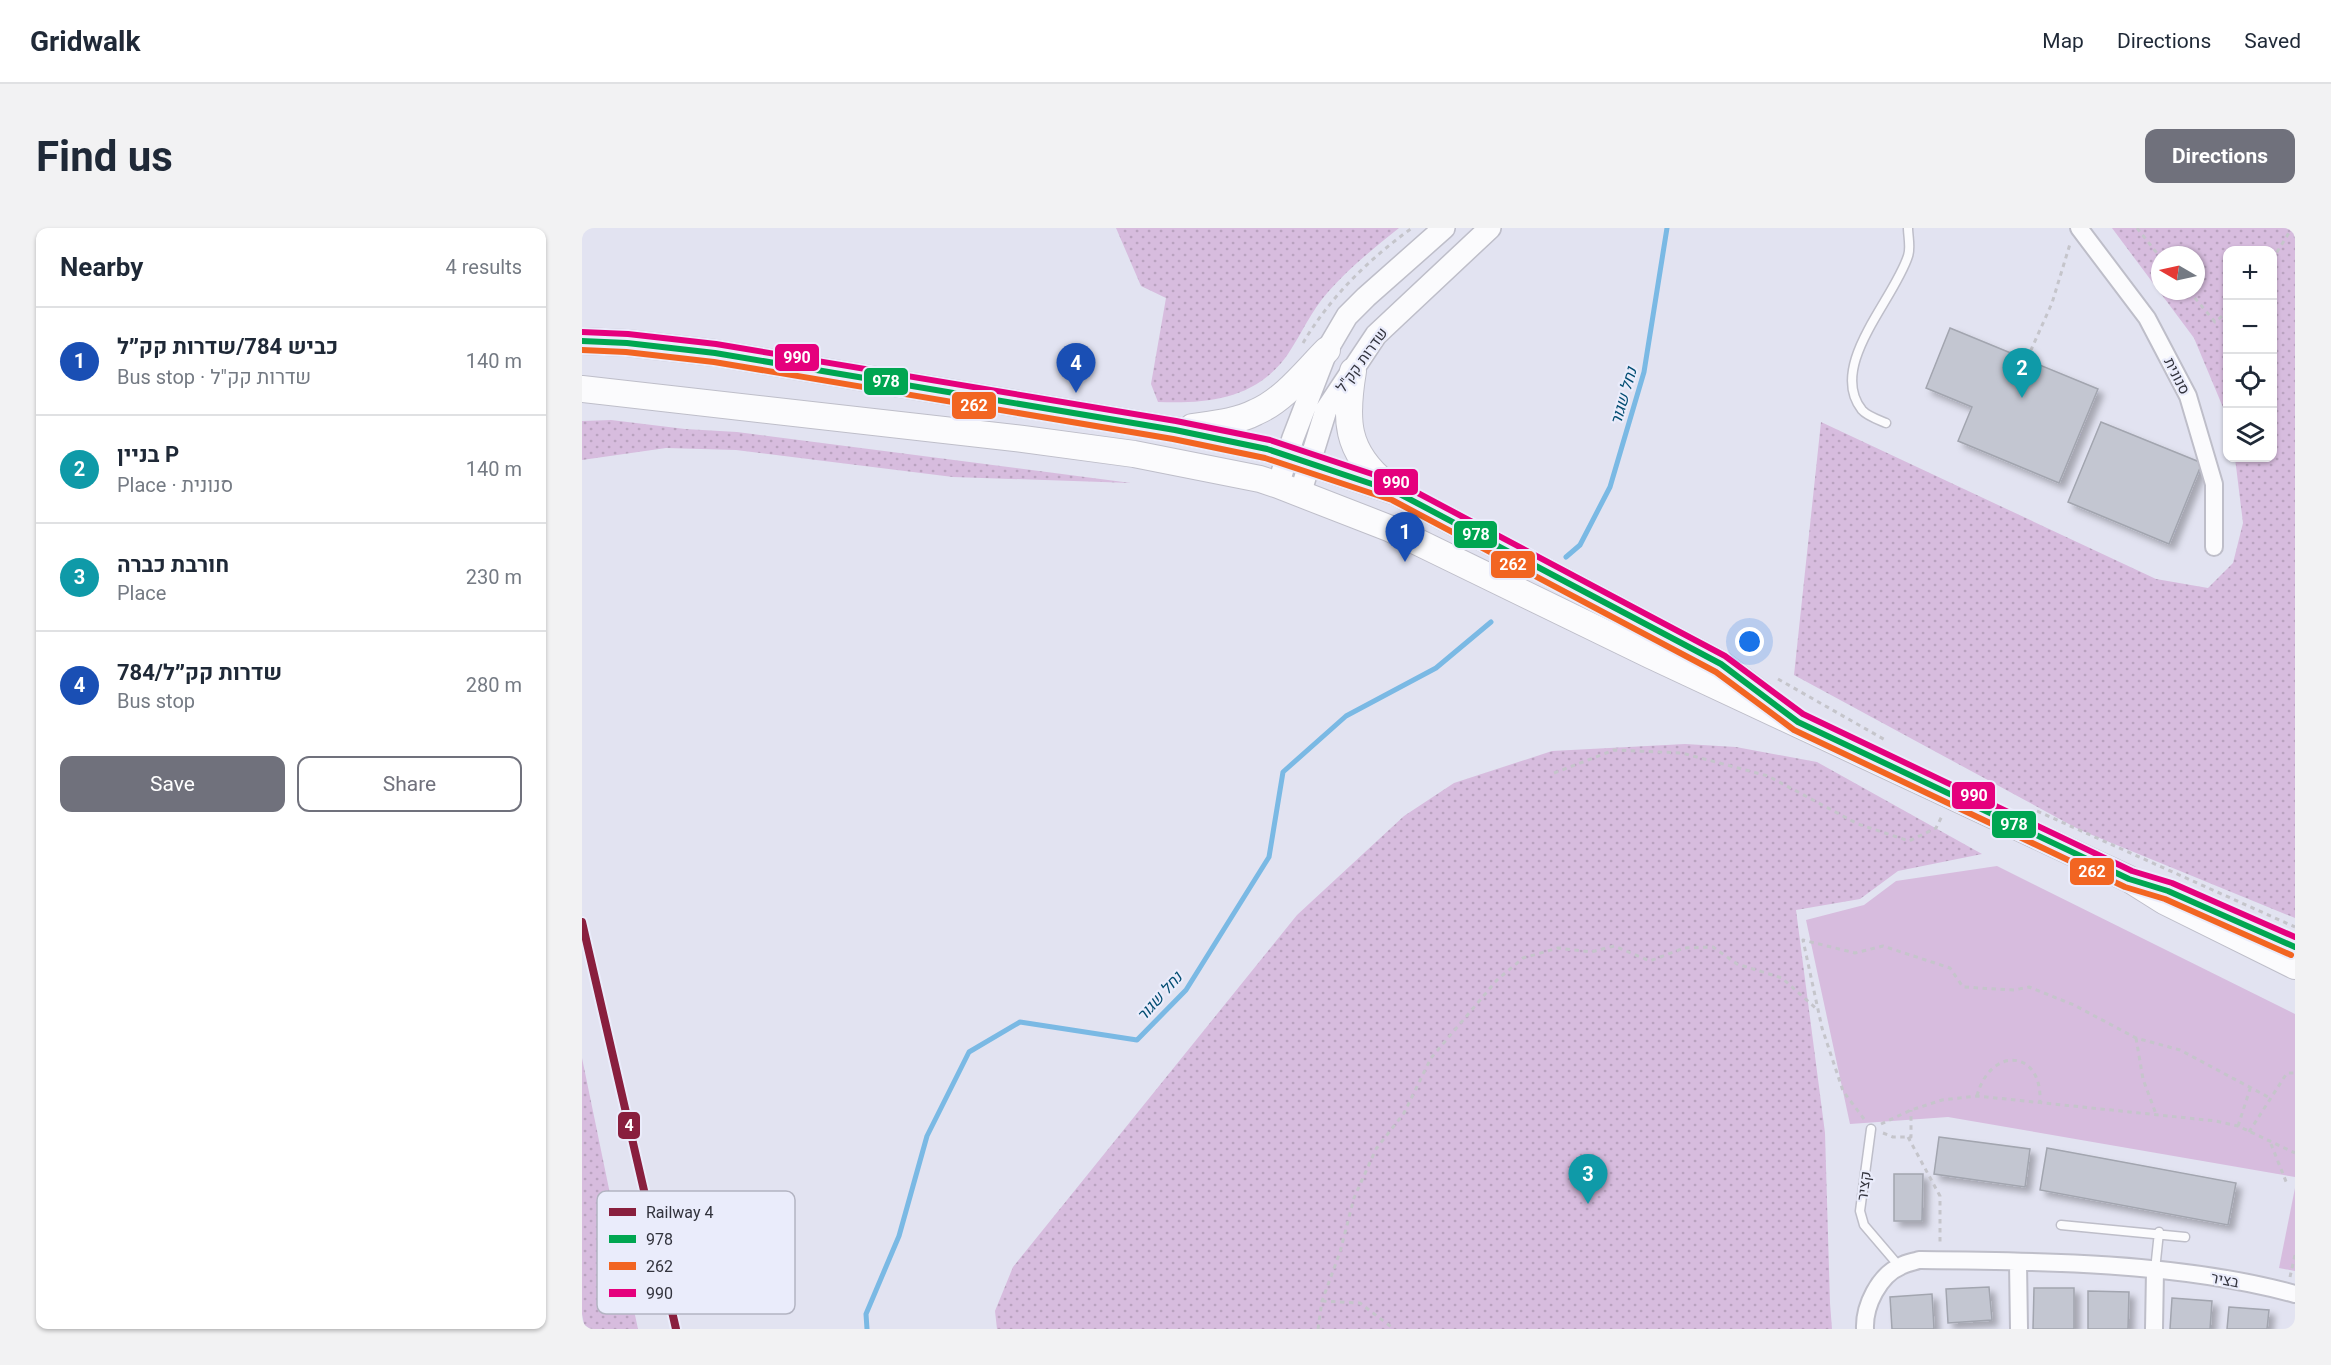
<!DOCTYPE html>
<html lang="en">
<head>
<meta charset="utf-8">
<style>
  body { margin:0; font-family:Roboto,Heebo,sans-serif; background:#f2f2f3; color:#1f2937 }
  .controls { position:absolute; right:18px; top:18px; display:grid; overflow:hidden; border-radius:12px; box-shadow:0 2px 4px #0004 }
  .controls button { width:54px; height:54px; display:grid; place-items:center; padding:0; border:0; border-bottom:2px solid #e0e1e3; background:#fff; color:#1f2937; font:30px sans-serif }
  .compass { position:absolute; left:1569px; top:18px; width:54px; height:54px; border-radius:50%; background:#fff; box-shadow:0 2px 4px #0004; rotate:279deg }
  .you { position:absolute; left:1168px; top:414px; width:21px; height:21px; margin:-15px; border:4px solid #fff; border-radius:50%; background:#1a73e8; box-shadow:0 0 0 9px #1a73e833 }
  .badge { display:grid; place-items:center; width:39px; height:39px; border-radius:50%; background:#70717c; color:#fff; font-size:20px; font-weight:700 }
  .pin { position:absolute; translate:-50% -50px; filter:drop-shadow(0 2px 3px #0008) }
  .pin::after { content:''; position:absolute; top:32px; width:21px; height:18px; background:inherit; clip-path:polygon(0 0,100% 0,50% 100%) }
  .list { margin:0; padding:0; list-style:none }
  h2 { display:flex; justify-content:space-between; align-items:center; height:78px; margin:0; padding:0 24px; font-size:26px }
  h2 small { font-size:20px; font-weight:400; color:#747a83 }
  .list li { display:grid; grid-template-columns:39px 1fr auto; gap:18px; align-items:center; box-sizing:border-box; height:108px; padding:0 24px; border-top:2px solid #e0e1e3 }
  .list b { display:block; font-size:22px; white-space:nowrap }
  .list p { margin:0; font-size:20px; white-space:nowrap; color:#747a83 }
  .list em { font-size:20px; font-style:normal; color:#747a83 }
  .actions { display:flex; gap:12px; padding:18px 24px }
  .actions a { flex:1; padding:14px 0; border:2px solid #70717c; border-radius:12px; text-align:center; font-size:21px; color:#70717c }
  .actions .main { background:#70717c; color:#fff }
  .icon { flex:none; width:33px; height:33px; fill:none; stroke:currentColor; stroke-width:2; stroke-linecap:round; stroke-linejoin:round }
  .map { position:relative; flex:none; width:1713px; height:1101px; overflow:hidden; border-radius:12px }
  header { display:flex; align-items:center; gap:36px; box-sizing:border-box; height:84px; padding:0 30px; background:#fff; border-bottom:2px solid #e0e1e3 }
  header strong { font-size:28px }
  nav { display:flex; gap:33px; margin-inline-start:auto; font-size:21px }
  .intro { display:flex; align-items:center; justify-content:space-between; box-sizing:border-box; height:144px; padding:0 36px }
  h1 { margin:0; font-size:42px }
  .button { padding:15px 27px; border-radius:12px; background:#70717c; color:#fff; font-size:21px; font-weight:700 }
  main { display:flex; gap:36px; padding:0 36px }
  aside { flex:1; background:#fff; border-radius:12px; box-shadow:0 2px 4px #0004 }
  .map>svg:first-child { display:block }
  .grass { fill:url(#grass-dots); fill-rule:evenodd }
  .park { fill:#d7bcde }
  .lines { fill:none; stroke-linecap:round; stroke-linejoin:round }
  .stream { stroke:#7ab9e4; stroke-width:5 }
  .building { fill:#c3c6d1; stroke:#a2a5af; stroke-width:1.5; filter:url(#shadow) }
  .service-casing { stroke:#bebec9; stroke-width:11 }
  .minor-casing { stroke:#bebec9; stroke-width:20 }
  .tertiary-casing { stroke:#bebec9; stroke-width:24 }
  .primary-casing { stroke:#bebec9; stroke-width:28 }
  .path { stroke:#c5c5cb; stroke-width:3; stroke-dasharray:4.5 4.5; stroke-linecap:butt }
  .service { stroke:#fbfbfd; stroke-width:8 }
  .minor { stroke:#fbfbfd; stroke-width:16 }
  .tertiary { stroke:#fbfbfd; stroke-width:21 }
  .primary { stroke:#fbfbfd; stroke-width:26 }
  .bus-1-casing { stroke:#eaecfb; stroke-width:10 }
  .bus-2-casing { stroke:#eaecfb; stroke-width:10 }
  .bus-3-casing { stroke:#eaecfb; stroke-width:10 }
  .bus-1 { stroke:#00a651; stroke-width:6 }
  .bus-2 { stroke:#f26522; stroke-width:6 }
  .bus-3 { stroke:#e5007d; stroke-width:6 }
  .rail-1-casing { stroke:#eaecfb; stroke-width:12 }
  .rail-1 { stroke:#891f3e; stroke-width:8 }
  .labels { text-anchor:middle; stroke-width:4.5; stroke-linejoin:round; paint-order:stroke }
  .street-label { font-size:15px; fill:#32333d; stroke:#eaecfb }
  .water-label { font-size:16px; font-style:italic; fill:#034d72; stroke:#eaecfb }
  .key { fill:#eaecfb; stroke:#b3b4c2; stroke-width:1.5 }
  .key-label { font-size:16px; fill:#32333d }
  .line-badge { stroke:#eaecfb; stroke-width:2 }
  .badge-label { font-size:16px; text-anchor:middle; font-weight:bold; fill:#fff }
</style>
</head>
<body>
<header>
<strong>Gridwalk</strong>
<nav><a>Map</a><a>Directions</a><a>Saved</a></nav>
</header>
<div class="intro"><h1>Find us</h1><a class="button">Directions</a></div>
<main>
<aside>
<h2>Nearby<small>4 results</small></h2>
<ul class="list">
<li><span class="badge" style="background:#1a4fb4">1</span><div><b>כביש 784/שדרות קק״ל</b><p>Bus stop · שדרות קק&quot;ל</p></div><em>140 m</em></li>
<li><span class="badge" style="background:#0f9aa8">2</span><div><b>בניין P</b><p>Place · סנונית</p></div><em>140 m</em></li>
<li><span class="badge" style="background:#0f9aa8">3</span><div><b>חורבת כברה</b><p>Place</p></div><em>230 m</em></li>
<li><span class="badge" style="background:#1a4fb4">4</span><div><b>784/שדרות קק״ל</b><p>Bus stop</p></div><em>280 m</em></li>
</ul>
<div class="actions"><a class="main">Save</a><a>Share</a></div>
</aside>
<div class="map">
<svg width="1713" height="1101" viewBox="0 0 1713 1101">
  <defs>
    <pattern id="grass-dots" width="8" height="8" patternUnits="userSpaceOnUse" patternTransform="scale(1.5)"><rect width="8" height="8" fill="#d7bcde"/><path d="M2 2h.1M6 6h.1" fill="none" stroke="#b9a2bf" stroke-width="1.8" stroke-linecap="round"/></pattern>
    <filter id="shadow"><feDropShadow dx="5.5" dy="5.5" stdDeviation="3" flood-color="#0004"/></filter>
  </defs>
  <rect width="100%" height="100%" fill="#e2e3f1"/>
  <!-- grass -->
  <path class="grass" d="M534,0h283c-25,20 -50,40 -71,64 -17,19 -26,41 -40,62 -31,45 -80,50 -130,48l-7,-18 15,-86 -25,-12z
    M1530,0h183v690l-215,-88 -286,-155 27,-253 335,157 52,9 25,-25 10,-40 -8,-65h37v-208h-44l-1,167 -33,-79zM1578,27h36v36h-36z
    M29,192l74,9 52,3 394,51 -178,-6 -217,-27 -70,-2 -84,12v-39z
    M1103,516l51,3 81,15 165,92 -84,17 -38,28 -64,11 29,223 5,170 2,26h-835l-2,-18 18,-44 284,-352 107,-99 50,-33 98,-32z
    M0,830l53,257 3,14h-53l-3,-15z"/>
  <!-- park -->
  <path class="park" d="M1415,638l298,148v163l-347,-60 -98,7 -44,-204 58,-15 32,-24z
    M1713,960v83l-16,-3z"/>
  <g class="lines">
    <!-- stream -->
    <path class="stream" d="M984,329l14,-12 30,-58 34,-115 23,-144
      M285,1101l-1,-15 33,-78 28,-100 42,-84 51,-30 117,18 49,-50 83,-133 14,-85 63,-56 90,-48 55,-46"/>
  </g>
  <!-- building -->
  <path class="building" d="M1368,100l148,61 -39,94 -101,-42 14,-34 -46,-19z
    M1519,194l101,41 -33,81 -101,-42z
    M1357,909l91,12 -5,38 -91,-13z
    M1465,920l189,35 -8,42 -188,-35z
    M1312,946h29l-1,47h-28z
    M1407,1059l3,33 -44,3 -2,-34z
    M1452,1060h40v41h-41z
    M1506,1063l41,1 -1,37h-40z
    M1350,1066l2,35h-42l-2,-32z
    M1590,1070l40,3 -2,28h-40z
    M1647,1079l40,3 -2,19h-40z"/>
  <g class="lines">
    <defs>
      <path id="service" d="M1304,195c-7,-3 -19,-7 -24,-13 -35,-44 32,-110 46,-154 3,-8 0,-20 0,-28
        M1289,901l-11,82 4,14 35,41
        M1479,997l124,12
        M1573,1042l4,-38"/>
      <path id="minor" d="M1497,0l68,90 41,78 26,88v63
        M1436,1035l1,66
        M1283,1101c-1,-23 14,-54 36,-63 5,-3 12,-4 18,-6 120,1 260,2 376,34
        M1572,1101l1,-58"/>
      <path id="tertiary" d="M696,257l15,-47 34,-88 20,-34 19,-19 78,-69
        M718,266l26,-84 50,-75 114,-107"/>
      <path id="primary" d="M0,113l45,2 88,10 460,77 92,19 129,43 325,172 41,31
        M771,143c-8,48 -8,80 33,113
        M0,161l441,50 111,15 126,25 18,6 113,44 259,126 479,224 35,22 131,65
        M610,199c21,-3 45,-5 64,-15 28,-12 50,-41 71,-62"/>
    </defs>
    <!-- service casing -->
    <use href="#service" class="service-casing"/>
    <!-- minor casing -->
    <use href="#minor" class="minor-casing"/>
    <!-- tertiary casing -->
    <use href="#tertiary" class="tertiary-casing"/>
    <!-- primary casing -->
    <use href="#primary" class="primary-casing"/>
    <!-- path -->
    <path class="path" d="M1555,0l23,29
      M1690,32l20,-32
      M1607,63l26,31 13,-11
      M721,115c27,-46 66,-84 109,-115
      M1445,131l25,-56 18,-59
      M1196,451l109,62
      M972,545l60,-23 68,3 86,23 90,48 51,17 27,-13 7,-14
      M1455,583l258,116
      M1554,810l7,41 13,35
      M1395,868c13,-50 65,-47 63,5
      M1282,891l-21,-28 -21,-63 -19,-88 52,13 28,-7 67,22 13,19 51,3 15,-3 45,18 62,33 44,12 90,48
      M1299,896l30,-14 31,-10 35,-4 239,25 22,5 57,27
      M1656,898l12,-37
      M1667,904l38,-59h8
      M1301,905l10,4h18v-27
      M1326,909l32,59v48
      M1689,916l16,40
      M1708,1049l5,-22
      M740,1073l38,2 34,26
      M736,1101l4,-28 18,-49 14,-54 22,-49 28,-36 27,-55 66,-78 26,-22 35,-10 33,4 23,-6 36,15 34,-13 29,-1 24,17 45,14 37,33"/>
    <!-- service -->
    <use href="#service" class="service"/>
    <!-- minor -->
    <use href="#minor" class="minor"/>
    <!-- tertiary -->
    <use href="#tertiary" class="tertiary"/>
    <!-- primary -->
    <use href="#primary" class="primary"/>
    <defs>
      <path id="bus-1" d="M0,113l45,2 88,10 460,77 92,19 129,43 325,172 77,58 331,157 39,12 127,56"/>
      <path id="bus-2" d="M0,122l44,2 88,10 459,77 92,19 127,42 324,172 78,58 331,157 40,12 126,56"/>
      <path id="bus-3" d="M0,104l46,2 88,10 460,77 94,19 129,43 326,173 78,58 329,157 40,12 123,54"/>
    </defs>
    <!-- bus-1 casing -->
    <use href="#bus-1" class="bus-1-casing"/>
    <!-- bus-2 casing -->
    <use href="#bus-2" class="bus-2-casing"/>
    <!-- bus-3 casing -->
    <use href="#bus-3" class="bus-3-casing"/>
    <!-- bus-1 -->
    <use href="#bus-1" class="bus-1"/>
    <!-- bus-2 -->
    <use href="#bus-2" class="bus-2"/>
    <!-- bus-3 -->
    <use href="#bus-3" class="bus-3"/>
    <defs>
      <path id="rail-1" d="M0,694l94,407"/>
    </defs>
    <!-- rail-1 casing -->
    <use href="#rail-1" class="rail-1-casing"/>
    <!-- rail-1 -->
    <use href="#rail-1" class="rail-1"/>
  </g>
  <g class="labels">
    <!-- street labels -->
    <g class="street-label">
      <text transform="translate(780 132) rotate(-54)" y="5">שדרות קק"ל</text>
      <text transform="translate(1595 148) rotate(63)" y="5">סנונית</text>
      <text transform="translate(1282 958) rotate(-82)" y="5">קציר</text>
      <text transform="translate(1643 1052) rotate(11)" y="5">בציר</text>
    </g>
    <!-- water labels -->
    <g class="water-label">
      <text transform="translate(1041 168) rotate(-74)" y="6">נחל שגור</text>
      <text transform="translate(577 768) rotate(-48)" y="6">נחל שגור</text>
    </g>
  </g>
  <!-- legend -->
  <rect x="15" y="963" width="198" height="123" rx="9" class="key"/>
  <rect x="27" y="980" width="27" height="8" fill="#891f3e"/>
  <rect x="27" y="1007" width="27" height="8" fill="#00a651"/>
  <rect x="27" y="1034" width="27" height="8" fill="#f26522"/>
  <rect x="27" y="1061" width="27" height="8" fill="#e5007d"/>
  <g class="key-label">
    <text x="64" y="990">Railway 4</text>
    <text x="64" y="1017">978</text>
    <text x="64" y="1044">262</text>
    <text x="64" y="1071">990</text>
  </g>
  <g class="line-badge">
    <rect x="192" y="115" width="46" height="29" rx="6" fill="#e5007d"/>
    <rect x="281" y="139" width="46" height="29" rx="6" fill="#00a651"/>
    <rect x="369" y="163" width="46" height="29" rx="6" fill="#f26522"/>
    <rect x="791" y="240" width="46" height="28" rx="6" fill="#e5007d"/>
    <rect x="871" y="292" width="45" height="29" rx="6" fill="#00a651"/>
    <rect x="908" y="322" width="46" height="29" rx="6" fill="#f26522"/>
    <rect x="1369" y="553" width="45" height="29" rx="6" fill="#e5007d"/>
    <rect x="1409" y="582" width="46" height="29" rx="6" fill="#00a651"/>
    <rect x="1487" y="629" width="46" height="29" rx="6" fill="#f26522"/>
    <rect x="35" y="883" width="24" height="29" rx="6" fill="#891f3e"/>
  </g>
  <g class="badge-label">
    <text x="215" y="135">990</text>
    <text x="304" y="159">978</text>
    <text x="392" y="183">262</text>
    <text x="814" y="260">990</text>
    <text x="894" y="312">978</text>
    <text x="931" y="342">262</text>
    <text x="1392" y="573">990</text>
    <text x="1432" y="602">978</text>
    <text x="1510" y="649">262</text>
    <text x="47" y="903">4</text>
  </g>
</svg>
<div class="controls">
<button>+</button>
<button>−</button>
<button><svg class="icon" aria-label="locate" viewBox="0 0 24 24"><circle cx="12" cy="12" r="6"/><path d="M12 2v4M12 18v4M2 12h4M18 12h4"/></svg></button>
<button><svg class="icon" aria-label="layers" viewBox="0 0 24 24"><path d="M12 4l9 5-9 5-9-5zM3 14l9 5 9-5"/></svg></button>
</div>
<svg class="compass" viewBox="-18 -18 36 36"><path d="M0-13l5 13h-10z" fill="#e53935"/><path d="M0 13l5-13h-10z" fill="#747a83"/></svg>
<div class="you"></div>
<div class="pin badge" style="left:823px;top:334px;background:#1a4fb4">1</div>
<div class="pin badge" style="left:1440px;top:170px;background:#0f9aa8">2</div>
<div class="pin badge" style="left:1006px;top:976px;background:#0f9aa8">3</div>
<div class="pin badge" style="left:494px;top:165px;background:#1a4fb4">4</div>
</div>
</main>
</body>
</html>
